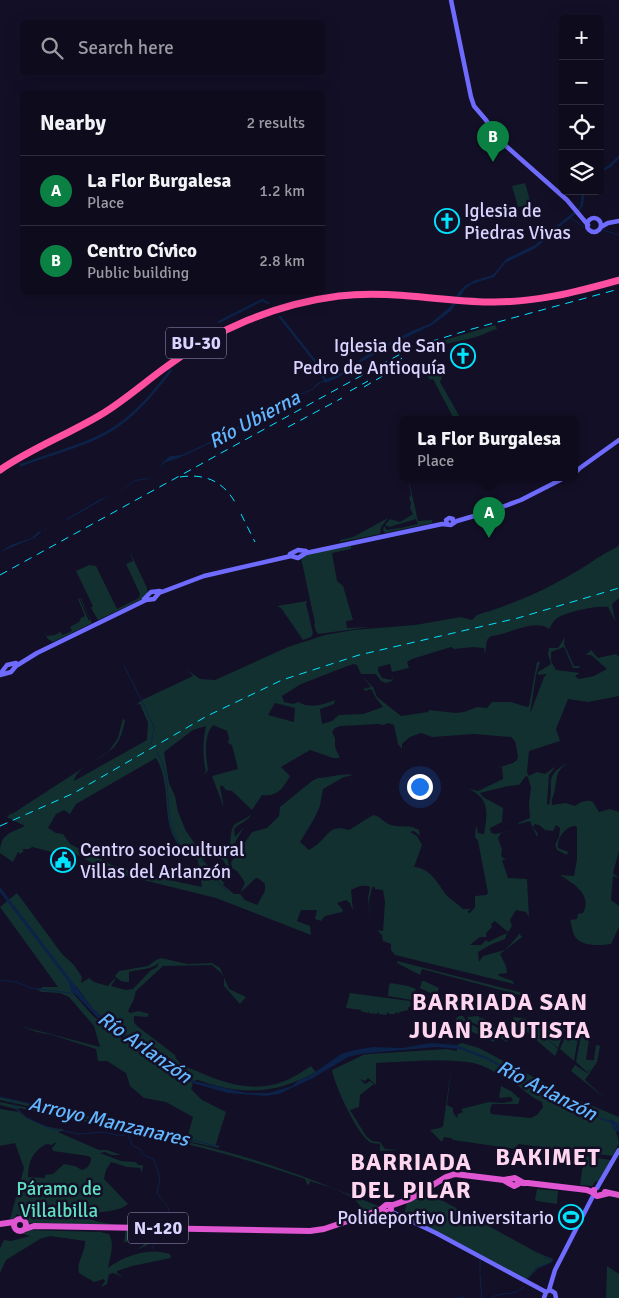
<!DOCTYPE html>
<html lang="en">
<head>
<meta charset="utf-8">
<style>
  body { margin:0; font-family:Signika,sans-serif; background:#1c1929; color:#f1f3f6 }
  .controls { position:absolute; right:15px; top:15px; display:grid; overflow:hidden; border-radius:8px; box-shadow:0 5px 20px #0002 }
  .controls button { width:45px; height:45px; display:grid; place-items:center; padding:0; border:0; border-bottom:1px solid #2e2b3b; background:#0e0b1c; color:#f1f3f6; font:25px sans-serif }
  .you { position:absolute; left:419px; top:786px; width:18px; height:18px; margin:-12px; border:4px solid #fff; border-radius:50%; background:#1a73e8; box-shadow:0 0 0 8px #1a73e833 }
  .badge { display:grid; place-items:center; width:32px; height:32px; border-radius:50%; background:#0b8043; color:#fff; font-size:16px; font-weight:700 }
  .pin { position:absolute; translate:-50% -41px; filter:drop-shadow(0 1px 2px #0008) }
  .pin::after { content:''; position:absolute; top:26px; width:18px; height:15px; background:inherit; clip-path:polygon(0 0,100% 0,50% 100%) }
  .popup { position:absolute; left:400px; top:416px; width:178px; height:65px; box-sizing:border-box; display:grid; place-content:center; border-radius:8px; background:#0e0b1c; filter:drop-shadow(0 1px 4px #0005); font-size:16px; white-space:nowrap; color:#9b9ba3 }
  .popup b { font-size:19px; color:#f1f3f6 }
  .popup::after { content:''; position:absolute; left:50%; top:100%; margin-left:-10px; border:10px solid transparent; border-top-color:#0e0b1c }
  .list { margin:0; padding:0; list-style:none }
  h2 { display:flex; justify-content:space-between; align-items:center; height:65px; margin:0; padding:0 20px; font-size:21px }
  h2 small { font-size:16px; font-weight:400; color:#9b9ba3 }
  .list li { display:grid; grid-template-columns:32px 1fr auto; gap:15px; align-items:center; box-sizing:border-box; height:70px; padding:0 20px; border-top:1px solid #2e2b3b }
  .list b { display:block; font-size:19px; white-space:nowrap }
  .list p { margin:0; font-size:16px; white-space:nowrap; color:#9b9ba3 }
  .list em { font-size:16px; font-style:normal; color:#9b9ba3 }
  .icon { flex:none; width:28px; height:28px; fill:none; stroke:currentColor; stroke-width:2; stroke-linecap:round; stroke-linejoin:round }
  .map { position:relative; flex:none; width:619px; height:1298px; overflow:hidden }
  .search { position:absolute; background:#0e0b1c; box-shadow:0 5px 20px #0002; left:20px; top:20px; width:305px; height:55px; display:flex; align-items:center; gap:12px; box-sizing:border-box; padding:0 18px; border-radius:8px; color:#9b9ba3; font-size:19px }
  .panel { position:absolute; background:#0e0b1c; box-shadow:0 5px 20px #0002; left:20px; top:90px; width:305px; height:205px; border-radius:8px }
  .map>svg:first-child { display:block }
  .green { fill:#12302f; fill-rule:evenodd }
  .water { fill:#0c2248 }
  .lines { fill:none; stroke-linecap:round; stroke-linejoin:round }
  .stream { stroke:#0c2248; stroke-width:1 }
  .canal { stroke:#0c2248; stroke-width:2.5 }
  .river { stroke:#0c2248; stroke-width:3 }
  .secondary { stroke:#6f6bff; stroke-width:4.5 }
  .trunk { stroke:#e055d1; stroke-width:6 }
  .motorway { stroke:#ff4fa3; stroke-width:7 }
  .rail { stroke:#00e5ff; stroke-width:1; stroke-dasharray:8 6; stroke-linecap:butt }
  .labels { text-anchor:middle; stroke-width:5; stroke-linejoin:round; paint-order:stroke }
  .shield { fill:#130f26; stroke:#9e99be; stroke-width:1 }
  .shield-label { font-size:18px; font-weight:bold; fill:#d9d4ff }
  .poi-label { font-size:19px; fill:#d9d4ff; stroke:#130f26; text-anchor:start }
  .park-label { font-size:19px; fill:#5fe0c0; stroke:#130f26 }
  .water-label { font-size:20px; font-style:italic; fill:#62b6ff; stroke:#130f26 }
  .district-label { font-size:24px; font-weight:bold; letter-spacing:1px; fill:#ffd6f0; stroke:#130f26 }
</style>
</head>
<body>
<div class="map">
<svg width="619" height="1298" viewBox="0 0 619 1298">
  <rect width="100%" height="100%" fill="#130f26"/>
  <!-- green -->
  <path class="green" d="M525,183l6,21 -13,3 -6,-21z
    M495,325l2,4c-6,1 -12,5 -18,7 -16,5 -32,6 -47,13l-2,-2h-4l-1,-1z
    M434,361l8,16 -2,5 21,37h-7l-21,-40 -3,1 -8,-13z
    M408,477l10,44 14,-1v3l-47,10 -2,-3 1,-4 3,4 16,-3 -16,4 31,-7 -2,-5 -27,8 -4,-2 5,-6 10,3 13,-8 -3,-6 1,-5 -2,-6 2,-1z
    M388,518l-7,9 -1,7 -40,8v-2l13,-3z
    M351,545v4l-19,4 5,28 6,5 10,34 -7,1 1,7 23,-1 -52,7 -2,-3 -2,-7 1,-1 -14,-65 5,-4 1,2v-2z
    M619,545v53l-7,6 3,17 -7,-14c-10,-2 -44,5 -52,12 -3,2 -5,7 -7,10 -13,-11 -42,6 -58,7l-4,4 -2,14 -1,-6 -11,-1 -19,2 -3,-2 -39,12 -5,3 2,6 -17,4 -2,-8 -12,3v4l4,7 9,2 2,-4 -1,5 -6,2 -5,-2 -5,-7h-15l-4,-9 -4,-1 -52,20 -19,12 2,6 9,2 5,-2c13,7 24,3 37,-2l-1,4 -14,5 2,15 10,-3 7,-6 24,-1 20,-7 -7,-9 -4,-8 -3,-1 -3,2 -3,-2 8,-2 -10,-12 12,12 4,10 24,19 27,-4 1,-2 27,3 8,-1 13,-5 10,1 5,-6h19l16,5 2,-1 8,-44h3l-4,13 -6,39 14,-37 3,-3 -9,1v-3l13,-8 -3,-10 1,-6h9l7,-11 -1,7 10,22h6l-1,2h-6l-9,-21 -13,5v9l5,9 24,3 -5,3 4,3 15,-3 13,-7 -16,-14h-5l5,-5 7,8 18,-4 3,3v39l-31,6 -20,-3 -12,30 4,12 -31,10 -2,21 2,4 8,-4 8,2 11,-8 -7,9 -2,29 2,1c6,-24 -7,-28 20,-43 -14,10 -11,12 -14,27 -1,7 -4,10 -3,16l14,-2 9,3c5,-4 12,-7 18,-4l6,10 11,-3 9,3v39l-6,22 6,5 -6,-2 -2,24 8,6v21l-8,17c-11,1 -30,4 -37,-9 -2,-4 -2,-10 -4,-15l7,-1 1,-5 5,-1c10,-18 -10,-30 -23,-38l14,1 3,-17v-31l-1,-2c-11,0 -19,12 -18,22l10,4 -1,3 -10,-5 -2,-5 4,-8 1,-9 -4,-3 -3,6 -8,-1 -6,-5 -4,-1 -2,3 5,7 -1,3 -7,-16 -11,3 -1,-1 12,-5 -1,-15 2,-15 -3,-11 -2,-1 -7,9 -11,1 -28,7 3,4 20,11 -1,14 -12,6 1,5 5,1 23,-6 -18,5 -3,5 4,12 -1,6 5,4h-4l6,18 19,1 2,38 -3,-5 -10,-2 -6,10 2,6 -4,6 -13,-11 -4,3 1,3 -6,6v4h-6l-10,8h11l5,-5 2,2 19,-9 -2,6 -15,6 -12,7 1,10 4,-6 22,-6 13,-14 1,-3 3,4 -22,17 6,12 1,7 -9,1 1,2 14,5 1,3 -119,-29 -4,-5v-6l-8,-3 -1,-6 -5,-5 6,1 2,-29 -2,-12 -8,-1 -1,-3 -2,2 -3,12 1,19 -2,-21 2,-11c-6,-3 -14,0 -19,3l2,21 -3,-8 -4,-3 -9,3 6,7 -1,2 -17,4 -4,5 -6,-2 2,-9h-16l-4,11 13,5 1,9 -95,-37 -89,-22 -33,-12 -25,-14v13h-8l-4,-6 -5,-2v-3l-20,-5 -3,2h-7l2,2 -4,3 -2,-2 -5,10 -13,-9c0,-19 10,-20 25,-27l-18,-9 2,-2 -9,-3 9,3 2,-1 -11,-4 12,4 97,-63 9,-13 5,-20 2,3c-2,8 -4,18 -10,25 -11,13 -38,19 -41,35l73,-41 1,-17 -8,-19 -4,1 6,-5 51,-24 -6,-6 13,9 15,1 73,-33 37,-12 28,-5 62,-5 46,-8 11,3 5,-5 12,-4 1,2v-2c39,-13 76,-31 110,-55l1,1v-1c5,-4 16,-8 18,-11zM275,703l20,5 -1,14 -26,-7zM388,723l6,2 4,19 4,5v-5l8,-7 11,-4 11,4 42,-3 37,3 4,4 3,15 -1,4 -4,3 -22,7 11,-3 1,12 -25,12 -9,-2c22,10 18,26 15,45l-6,-1 -2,-8 -1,12 3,4 10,52 -2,2 -11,1v11l-5,6 -3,-1 4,-3h-8c-4,-4 -14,-11 -16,-13 -10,-13 -15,-27 -33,-29l8,-22 -5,-9 -7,-4 4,-1 6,5 -1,-6c-10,-6 -19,-2 -28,-5 -7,-2 -10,-9 -18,-10l-24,15c-15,-4 -17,-1 -26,9 -4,4 -9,8 -14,11l-9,-8 14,-23 6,-13 3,-17 21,-12 10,-2c-13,-2 -25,3 -36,3l-6,3 -32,26 -1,9 -12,12 -15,4 -11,16 -7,2 -1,-4 11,-19 -9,10 -1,-8c5,-6 15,-8 17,-15 -4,5 -14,8 -17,11 -5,7 -2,20 -7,28l-23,4 -18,-26 -8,-19 -3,-16 -6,-13 -5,-31 29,-22 13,-4c-3,14 -4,30 0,45l-3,3 4,-2 1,-2c-2,-14 -5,-33 5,-45l14,6 2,7 -1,5 4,2 6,24 -26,7 12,32 -4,-21 2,-2 4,5 6,1 20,19 10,-15c16,2 21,-7 28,-19l-9,-9 29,-17 23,8h7l-5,-11v-9l-3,-6 3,-4 5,-2 38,-2 6,1zM156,758c21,35 -4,79 42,102l4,27 -65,-14 -25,-8 -42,-21 -7,-10 -7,-1 -8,-5 8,-14 8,-4 6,4 6,-10zM230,856l5,1 -4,5 1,6 6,4 7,11 -5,10 16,-15h2l7,6v7l-8,14 -12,-5 -5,-6h-6l-11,-9c8,-13 7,-13 4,-28zM213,857l9,2 5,7 1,11 -4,6 -22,-24z
    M130,552l17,36 1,5 -4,5 -1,-2 -1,3 -44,21 -7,-12 2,-2 -17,-35 13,-6 7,1 21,43 22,-11 1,-4 -14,-30 7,-3z
    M79,598l10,23 1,-2 -10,-21h1l11,25 -39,19 -5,-3 -6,-12 5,9 8,-1 5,-3 3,3 9,-4 -2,-4 9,-5 2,-4 4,-2 -7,-17z
    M307,601l-1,3 7,29 -2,4 -8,3 -22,-32 -4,-2z
    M17,893l45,61 12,11 8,12 -1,6 8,-5 5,4 14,4 7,-8v2l-4,6 15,4 7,-1 17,-18 7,-4 2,-4c-9,7 -19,6 -30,9v10c-6,0 -10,-1 -14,-6l4,-5 29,-5 8,-6 5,-2 26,6 25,-1 8,5 9,21 17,8 -6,7 -16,-18v-9l-3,-4 -9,-8 -49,1 -27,25 -2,8 -6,12 2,2 9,-2 10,3 -2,3 -13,-1v6l3,4 38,29c2,10 15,13 24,17 27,12 57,21 86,9 9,-4 18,-10 26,-15l5,6c-40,22 -75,24 -118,8l-5,1 -27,-16 -63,-47 -10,-9 -17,-23 -5,4 1,2 21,24 34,26 3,-1 39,29 24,13 -2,6 11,11 24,12 -10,32v1l3,1v2l-219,-48v-3l187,41 6,-21 -27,-15 -22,-4 -14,-12 -4,-13 -19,-12h-9l-2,-12 -44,-14 -15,-3 -17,-6 80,21 -6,-21 -25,-29 -9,-4 -18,-1 -5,-2 6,-3h15l-58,-80z
    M397,961l134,34v3l-109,-29 -2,6 -23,-12z
    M424,981l15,7 -3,7 9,4 2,-5 9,4 -2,6 3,-6 4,1 -3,6 8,2v6l-3,-4 -43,-21 2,-7z
    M391,983l17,3 8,3 -4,11 -24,-4 1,-11z
    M350,993l60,8 1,3 -2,4 -1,-1v3l-9,2 1,2 -4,-2 -1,2h-6l-1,-2 -2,3 -7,-1 -1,-3 -1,3h-3l-1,-3v3l-4,-1v-2l-1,2 -8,-2 2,-1 -16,-2z
    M459,1016h4l4,6 29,16 -2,4 -37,-17 -1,-7z
    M479,1016v2h4l26,22 -3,2 -10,-8 -27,-13 -2,-4z
    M514,1017l12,2v3l8,6v-3h7l-2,-5 10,2 -1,2 4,2 1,-2 12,5 -7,19 -14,-12 14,13 -3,7 -42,-36z
    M567,1033l11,5 -4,23 -14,-12z
    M581,1035l8,4 -3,21h9l-1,-1 2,-14 4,1 -3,16 -12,18 21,19 -35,-28 4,-6 12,8 4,-4 -4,3 -11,-10z
    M462,1043l17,5 92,49 48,20v8l-3,6 3,12 -6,13 -95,-12 -2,5 -63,-9 -2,-2 -7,-1 -2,5 -12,-12 10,-2 3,-2 9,-63 -5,42 6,3v4l4,6 1,-4 5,-2 -2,-3 28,-7 14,1 10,-2 -2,-4 -12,1 2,-12 10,5 9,8 -2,5h-26l-2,6 1,4 40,4 6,-3 6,-8 -1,-5c-12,-5 -15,-10 -25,-17 -11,-7 -24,-15 -37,-20 -22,-8 -79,-3 -104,-2v22l-8,-7 -3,3 -5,-2 5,5 5,-3 4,3 -14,11 -1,12 -9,3 16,26 6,5 8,1 5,7 14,1 -19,1v-7c-3,-1 -5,0 -8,-1 -13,-4 -38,-59 -40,-73l31,-15 6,-1 78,-5 10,2v-6z
    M0,1102c79,17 160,31 238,53 49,14 95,33 143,52l-18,7c-3,-21 -36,-27 -53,-33l-1,4 -2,-1 -2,-5c-93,-33 -189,-51 -286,-71l-1,1c10,13 29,19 45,20v2l-5,1 41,18h8l14,5h-9l-7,-3 -5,1 21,8 15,1 2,3h5l-1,8 -2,-5 -13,-1 -16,-5 -5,8 -2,9 24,25 -6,4 -12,3 -32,4 21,7 18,3 -87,-2 -13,-9 -4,6 -3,-1 14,-51 -9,-25 -15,3v-37l19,3 -3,-3 -16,-4zM54,1143h2l-4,5 1,3 35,5 3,2c0,6 -3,10 -9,12l-7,-4 -11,-2 -11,10 -8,1v3l-17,-1c1,-17 4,-24 18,-33l6,1z
    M584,1156l26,4 1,1 -10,22 -5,-2 -4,5 -12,-1z
    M428,1189l8,8 100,55 17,7 -1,3 -15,7 -11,12 -86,-48 -36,-18 3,-13z
    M537,1189l21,2 -1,13 -20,-3 -2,-1z
    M126,1229l36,1 -2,14h-11l-12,6 9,-7 -2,-3 -15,-2 -1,4h-4z
    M27,1230l73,2 9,2c6,10 1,23 -1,34 17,-13 42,-21 62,-14l1,4 -39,8 -15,5v2l7,5 -10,-5 -5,1 -2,10 -6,3 4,-6 -1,-2 -10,3 -15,-9c-3,-11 7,-21 6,-32l-35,-5 -10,3 -34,21 -6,13v-25l4,-8 7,1 19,-5 -7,-2z
    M607,1266l12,8v24h-13z"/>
  <!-- water -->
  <path class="water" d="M582,191h3l-2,15 -6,7 -18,14 -3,5 -22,17 -29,14 -11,14 -22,7 -7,5 -14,22 -19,14 -37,18 -36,20 -20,14 -11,5h-6l-10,8 -13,5 -82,46c-18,6 -33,17 -52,21l-9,12 -7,5 -14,2 -16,11 -12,5 -38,22 -19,6 -16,13 -34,14 11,-7 21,-7 6,-6 6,-1 5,-6 14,-4 38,-22 16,-6 18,-13 15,-2 8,-6 5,-10 7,-6 12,-1 32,-15 71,-40 27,-11 6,-6 25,-11 22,-16 29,-16 20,-10 16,-6 22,-19 6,-12 7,-7 8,-5 20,-6 13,-16 29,-14 14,-13 31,-25z
    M0,887l93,122 55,43 46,29 53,12h22l23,-7 7,-6 9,-3 33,-23 14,-4 18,-3 30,1 27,-5 27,2 32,13 39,23 54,26 17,10 15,5v5l5,-1v6l-5,-2 -4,-8 -8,-2 -23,-13 -34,-15 -57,-32 -28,-11 -24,-2 -76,7 -12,3 -35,21 -34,16 -14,2 -37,-3 -32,-9 -18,-8 -34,-25 -6,-3 -38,-28 -26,-27h-2l-4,-12 -68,-89z"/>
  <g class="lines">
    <!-- stream -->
    <path class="stream" d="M571,218l13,9
      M603,230l16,5
      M124,666l21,41
      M145,708l6,13
      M151,744l3,-16 -2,-6
      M156,751c20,28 4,67 25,96 6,8 16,9 22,15 10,9 14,22 25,30
      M0,980l16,2 15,6 40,5
      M0,1097l218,49
      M11,1099l8,13 6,5 24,11 30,6 25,-2 16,4 8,-2 4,11 9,5 1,4 12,6 6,18 -3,15c11,16 17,12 6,33
      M152,1249c3,-8 8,-10 10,-19
      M480,1269v-9
      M480,1271v2
      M480,1275l2,23
      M526,1280l10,-12 14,-5 1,-3 -7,-3
      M459,1297l6,1
      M491,1298c12,-8 20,0 33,-11"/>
    <!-- canal -->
    <path class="canal" d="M601,171l9,-5 9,-9
      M280,317l34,43 12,22
      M219,322l43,-22 6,3
      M21,465c24,-9 50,-16 73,-26 33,-14 56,-41 77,-69"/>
    <!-- river -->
    <path class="river" d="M611,1121l8,5"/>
    <!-- secondary -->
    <path class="secondary" d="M451,0l20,97 3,9 12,14 11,18 70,62 21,25
      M587 225a7 7 0 1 1 14 0a7 7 0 1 1-14 0Z
      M601,227l7,-4 11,-2
      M574,474l6,-6 39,-28
      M447,524l-1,-4 3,-2 4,1v4
      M290,554l8,-4 8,1
      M144,599l7,-7 9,-1
      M1,673l6,-8 9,-2
      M0,675l11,-3 5,-6 21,-13 109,-53 8,-1 5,-6 8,-3 37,-14 87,-20 7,2 8,-5 136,-29 9,1 6,-4 34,-10 30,-11 45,-23
      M597,1188l22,-38
      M390,1211l46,22 110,59
      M549,1290l6,-20 39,-76
      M544,1298l2,-6 4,-2 5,3 1,5"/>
    <!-- trunk -->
    <path class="trunk" d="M505,1181l9,5 4,-2v-4
      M522,1183h6l59,7 7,3
      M594,1190v4l3,2 12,-3
      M605,1192l14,3
      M380,1210l9,2 2,-3 -1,-4
      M14 1225a6 6 0 1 1 12 0a6 6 0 1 1-12 0Z
      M0,1224l14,-2
      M25,1229l9,-3 276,5 14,-2 56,-19 6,-5h7l17,-6 36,-22 9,-3 49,6 11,-2 9,5"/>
    <!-- motorway -->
    <path class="motorway" d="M0,470c32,-22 69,-36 102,-56 23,-14 43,-32 64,-47 50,-38 110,-63 173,-71 51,-6 100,5 150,6 45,1 87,-10 130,-22"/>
    <!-- rail -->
    <path class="rail" d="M364,387l17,-10 21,-19
      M350,391l18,-10
      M288,427l54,-29
      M180,477c26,-4 45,5 57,29
      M241,514l14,28
      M0,575l406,-224 20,-8 46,-14 147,-40
      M0,826l74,-33 133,-77 75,-36 77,-25 159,-37 101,-30"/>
  </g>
  <!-- icons -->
  <defs>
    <symbol id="church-ring" viewBox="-11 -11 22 22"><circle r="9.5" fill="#130f26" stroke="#00e5ff" stroke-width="1.5"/><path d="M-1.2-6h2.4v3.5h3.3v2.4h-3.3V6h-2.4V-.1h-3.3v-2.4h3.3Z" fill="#00e5ff"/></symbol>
    <symbol id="civic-ring" viewBox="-11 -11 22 22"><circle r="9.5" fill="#130f26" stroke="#00e5ff" stroke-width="1.5"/><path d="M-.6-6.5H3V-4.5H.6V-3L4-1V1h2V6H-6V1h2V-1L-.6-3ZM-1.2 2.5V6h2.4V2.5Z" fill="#00e5ff"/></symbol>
    <symbol id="stadium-ring" viewBox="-11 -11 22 22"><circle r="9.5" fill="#130f26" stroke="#00e5ff" stroke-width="1.5"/><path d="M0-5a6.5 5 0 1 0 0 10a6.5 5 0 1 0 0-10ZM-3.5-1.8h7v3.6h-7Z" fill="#00e5ff"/></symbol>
  </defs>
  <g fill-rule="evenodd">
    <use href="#church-ring" x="433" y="207" width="28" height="28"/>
    <use href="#church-ring" x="449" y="342" width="28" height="28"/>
    <use href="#civic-ring" x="49" y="846" width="28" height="28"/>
    <use href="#stadium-ring" x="557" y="1203" width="28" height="28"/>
  </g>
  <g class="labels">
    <!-- shield labels -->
    <g class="shield">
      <rect x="166" y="327.5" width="60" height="31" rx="4"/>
      <rect x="128" y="1212.5" width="60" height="31" rx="4"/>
    </g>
    <g class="shield-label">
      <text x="196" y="349">BU-30</text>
      <text x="158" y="1234">N-120</text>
    </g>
    <!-- poi labels -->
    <g class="poi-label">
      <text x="464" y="217">Iglesia de<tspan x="464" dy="22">Piedras Vivas</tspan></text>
      <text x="446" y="352" text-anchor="end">Iglesia de San<tspan x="446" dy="22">Pedro de Antioquía</tspan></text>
      <text x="80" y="856">Centro sociocultural<tspan x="80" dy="22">Villas del Arlanzón</tspan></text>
      <text x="554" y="1224" text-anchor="end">Polideportivo Universitario</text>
    </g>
    <!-- park labels -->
    <g class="park-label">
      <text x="59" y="1195">Páramo de<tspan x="59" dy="22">Villalbilla</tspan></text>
    </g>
    <!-- water labels -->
    <g class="water-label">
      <text transform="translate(254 419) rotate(-28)" y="7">Río Ubierna</text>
      <text transform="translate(145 1047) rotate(35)" y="7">Río Arlanzón</text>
      <text transform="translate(547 1090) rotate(27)" y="7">Río Arlanzón</text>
      <text transform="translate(109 1121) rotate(13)" y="7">Arroyo Manzanares</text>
    </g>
    <!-- district labels -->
    <g class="district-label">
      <text x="500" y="1010">BARRIADA SAN<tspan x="500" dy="28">JUAN BAUTISTA</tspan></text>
      <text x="548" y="1165">BAKIMET</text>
      <text x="411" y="1170">BARRIADA<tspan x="411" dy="28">DEL PILAR</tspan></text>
    </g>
  </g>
</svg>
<div class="controls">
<button>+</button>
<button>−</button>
<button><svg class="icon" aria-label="locate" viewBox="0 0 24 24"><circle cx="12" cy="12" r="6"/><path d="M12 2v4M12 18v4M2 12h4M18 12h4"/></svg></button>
<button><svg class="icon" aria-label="layers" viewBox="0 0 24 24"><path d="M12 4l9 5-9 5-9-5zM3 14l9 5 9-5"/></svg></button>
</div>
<div class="you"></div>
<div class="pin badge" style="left:489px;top:538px">A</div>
<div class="popup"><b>La Flor Burgalesa</b>Place</div>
<div class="pin badge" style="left:493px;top:162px">B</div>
<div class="search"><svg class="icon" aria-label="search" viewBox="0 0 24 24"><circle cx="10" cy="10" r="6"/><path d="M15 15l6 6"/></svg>Search here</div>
<section class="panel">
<h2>Nearby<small>2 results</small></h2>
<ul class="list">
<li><span class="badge">A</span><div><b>La Flor Burgalesa</b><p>Place</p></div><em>1.2 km</em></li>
<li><span class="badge">B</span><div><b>Centro Cívico</b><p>Public building</p></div><em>2.8 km</em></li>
</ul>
</section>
</div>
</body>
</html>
